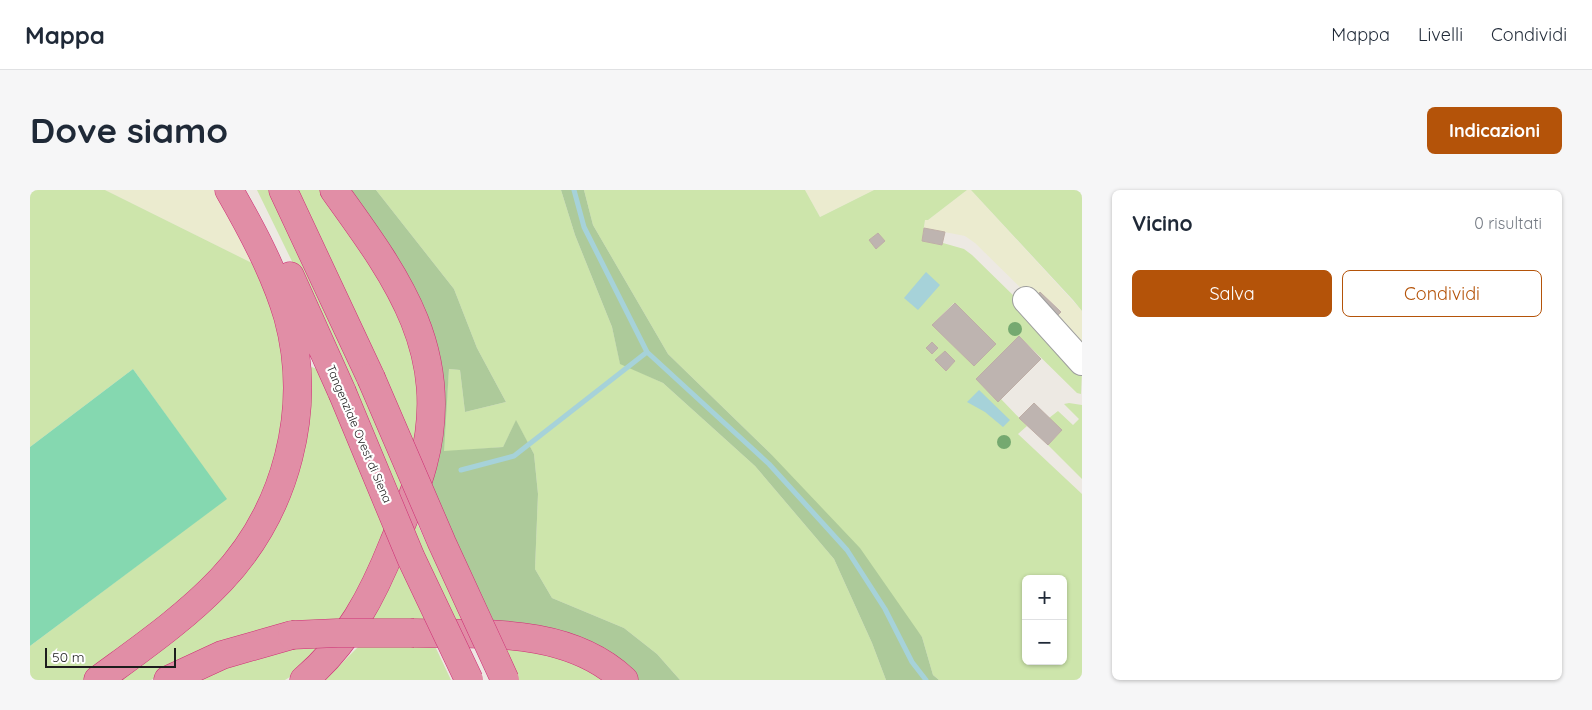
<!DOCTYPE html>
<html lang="it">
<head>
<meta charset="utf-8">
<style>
  body { margin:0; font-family:Quicksand,sans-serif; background:#f6f6f7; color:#1f2937 }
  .controls { position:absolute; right:15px; bottom:15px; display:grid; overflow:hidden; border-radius:8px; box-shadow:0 1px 4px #0004 }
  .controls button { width:45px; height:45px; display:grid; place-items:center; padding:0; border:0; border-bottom:1px solid #e0e1e3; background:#fff; color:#1f2937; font:25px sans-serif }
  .scale { position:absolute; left:15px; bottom:12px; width:131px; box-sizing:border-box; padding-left:5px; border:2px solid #1d1d1d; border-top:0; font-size:14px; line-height:18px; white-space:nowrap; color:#1d1d1d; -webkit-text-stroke:4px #fff; paint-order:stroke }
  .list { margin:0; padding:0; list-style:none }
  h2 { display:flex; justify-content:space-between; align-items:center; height:65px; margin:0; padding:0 20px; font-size:21px }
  h2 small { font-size:16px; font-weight:400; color:#747a83 }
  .actions { display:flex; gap:10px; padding:15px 20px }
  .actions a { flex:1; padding:11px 0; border:1px solid #b45309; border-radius:8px; text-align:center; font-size:18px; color:#b45309 }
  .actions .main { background:#b45309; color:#fff }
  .map { position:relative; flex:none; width:1052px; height:490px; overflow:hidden; border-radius:8px }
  header { display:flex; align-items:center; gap:30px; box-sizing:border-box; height:70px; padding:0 25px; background:#fff; border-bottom:1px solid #e0e1e3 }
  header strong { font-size:24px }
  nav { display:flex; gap:28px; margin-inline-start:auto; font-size:18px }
  .intro { display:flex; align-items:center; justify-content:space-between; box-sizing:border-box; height:120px; padding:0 30px }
  h1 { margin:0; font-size:35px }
  .button { padding:12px 22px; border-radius:8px; background:#b45309; color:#fff; font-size:18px; font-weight:700 }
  main { display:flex; gap:30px; padding:0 30px }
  aside { flex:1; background:#fff; border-radius:8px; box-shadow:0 1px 4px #0004 }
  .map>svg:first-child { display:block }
  .farmland { fill:#ebebcf }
  .grass { fill:#cde5ab; fill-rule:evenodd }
  .forest { fill:#adca9a }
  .pitch { fill:#85d8b0 }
  .water { fill:#a6d2d9 }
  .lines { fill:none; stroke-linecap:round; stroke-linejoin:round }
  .stream { stroke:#a6d2d9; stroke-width:5 }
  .building { fill:#beb4b0; stroke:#beaea6 }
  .minor-casing { stroke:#9e9e9e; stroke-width:28 }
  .highway-casing { stroke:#cd2e74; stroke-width:29 }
  .minor { stroke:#fff; stroke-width:26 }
  .highway { stroke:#e18ea6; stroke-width:28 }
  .highway-bridge-casing { stroke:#cd2e74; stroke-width:29; stroke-linecap:butt }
  .highway-bridge { stroke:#e18ea6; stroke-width:28 }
  .tree { fill:#75a970 }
  .labels { text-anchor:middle; stroke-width:4.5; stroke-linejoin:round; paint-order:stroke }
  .street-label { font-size:12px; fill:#1d1d1d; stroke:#fff }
</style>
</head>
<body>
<header>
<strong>Mappa</strong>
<nav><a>Mappa</a><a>Livelli</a><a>Condividi</a></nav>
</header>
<div class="intro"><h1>Dove siamo</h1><a class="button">Indicazioni</a></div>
<main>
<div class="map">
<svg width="1052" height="490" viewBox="0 0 1052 490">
  <rect width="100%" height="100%" fill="#ede9e3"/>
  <!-- farmland -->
  <path class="farmland" d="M75,0h109l38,73z
    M775,0h69l-54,27z
    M937,0h4l111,121v42l-28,-34 7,-8 -21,-19 -7,8 -58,-57 -10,-7 -41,-8 1,-8h3z"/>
  <!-- grass -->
  <path class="grass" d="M0,0h75l147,73 18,40 8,31 6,31 1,36 -16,88 -44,73 -114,98 -28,20h-53v-34l196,-147 -93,-130 -103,78z
    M227,0h13l114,246 20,54 -5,15 -90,-209z
    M265,0h25l41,55 26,42 31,76 -1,95z
    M346,0h185l14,45 37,92 8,36 43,20 92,83 79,93 38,84 14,37h-206l-23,-26 -33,-26 -72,-30 -17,-29 3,-75 -4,-40 -18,-33 -13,26 -60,5 6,-83 11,1 5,42 41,-10 -29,-54 -23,-59z
    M554,0h221l15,27 54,-27h93l-39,30h-3l-3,21 20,4 1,-2 21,6 8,6 51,50 59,66 -1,23 -4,-1 -58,-57 -43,43 22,23 3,-3 26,27 -9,8 64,60v186h-143l-6,-5 -11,-38 -153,-185 -101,-98 -75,-129zM924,113l42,41 -22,22 -42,-41zM996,389h37v82h-37z
    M941,0h111v121l-9,-11z
    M282,177l7,3 67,164 -42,89 -180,50 -13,7h-39l124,-105 74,-207z
    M1039,213l13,2v74l-34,-34 14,-15 -13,-12 9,-7 15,14 6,-6 -15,-15z
    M385,329l49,104 -12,-2 -41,-90z
    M367,371l31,63 -58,-1z
    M334,451l69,1 18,38h-126z
    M299,452l-31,30 -13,8h-98l51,-22z
    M472,456l56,8 46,26h-86z"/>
  <!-- forest -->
  <path class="forest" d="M313,0h33l78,99 23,59 29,54 -41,10 -5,-42 -11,-1 -5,82 59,-4 13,-27 18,34 4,40 -3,75 17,29 72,30 33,26 23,26h-42l-8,-8 -139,-47 -65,-139 16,-99z
    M531,0h23l9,35 75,129 101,98 91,96 62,89 11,38 6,5h-53l-14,-37 -38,-84 -79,-93 -92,-83 -43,-19 -8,-37 -37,-92z"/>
  <!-- pitch -->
  <path class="pitch" d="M103,179l94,130 -197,147v-199z"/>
  <!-- water -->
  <path class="water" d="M896,82l14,13 -22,25 -14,-12z
    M949,200l31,30 -7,7 -18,-15 -18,-10z"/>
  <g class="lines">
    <!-- stream -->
    <path class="stream" d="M544,0l10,37 63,125 122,112 78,86 38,59 27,53 14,18
      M431,280l53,-14 133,-104"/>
  </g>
  <!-- building -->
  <path class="building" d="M894,38l21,4 -3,13 -20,-4z
    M848,43l7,8 -9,8 -7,-9z
    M1010,102l21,20 -7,7 -21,-19z
    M925,113l41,41 -22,22 -42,-41z
    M989,146l22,23 -43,43 -22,-23z
    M902,152l6,6 -6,6 -6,-6z
    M915,161l10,10 -9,10 -11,-11z
    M1004,213l28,27 -14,15 -29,-27z"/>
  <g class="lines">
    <defs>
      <path id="minor" d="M996,110l56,62"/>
      <path id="highway" d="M253,0l88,188
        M260,86l52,116
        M384,443c71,1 155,-5 210,47
        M68,490c42,-31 87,-62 123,-100 66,-70 92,-171 67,-263 -13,-44 -36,-87 -59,-127
        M138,490l54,-25 70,-20
        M274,490c44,-37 69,-85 90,-138 11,-26 22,-51 29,-78 30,-113 -27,-188 -89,-274"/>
    </defs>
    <!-- minor casing -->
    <use href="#minor" class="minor-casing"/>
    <!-- highway casing -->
    <use href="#highway" class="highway-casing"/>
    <!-- minor -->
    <use href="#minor" class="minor"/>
    <!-- highway -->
    <use href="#highway" class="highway"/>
    <defs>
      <path id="highway-bridge" d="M341,188l71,165 63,137
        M312,202l69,166 58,122
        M262,445l45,-2h77"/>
    </defs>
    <!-- highway-bridge casing -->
    <use href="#highway-bridge" class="highway-bridge-casing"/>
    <!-- highway-bridge -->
    <use href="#highway-bridge" class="highway-bridge"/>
  </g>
  <!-- trees -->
  <g class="tree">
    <circle cx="985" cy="139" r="7"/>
    <circle cx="974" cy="252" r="7"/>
  </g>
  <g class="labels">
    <!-- street labels -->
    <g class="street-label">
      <text transform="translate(329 244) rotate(67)" y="4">Tangenziale Ovest di Siena</text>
    </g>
  </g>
</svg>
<div class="controls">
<button>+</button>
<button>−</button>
</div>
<div class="scale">50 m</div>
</div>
<aside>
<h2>Vicino<small>0 risultati</small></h2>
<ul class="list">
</ul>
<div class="actions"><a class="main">Salva</a><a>Condividi</a></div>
</aside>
</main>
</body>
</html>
